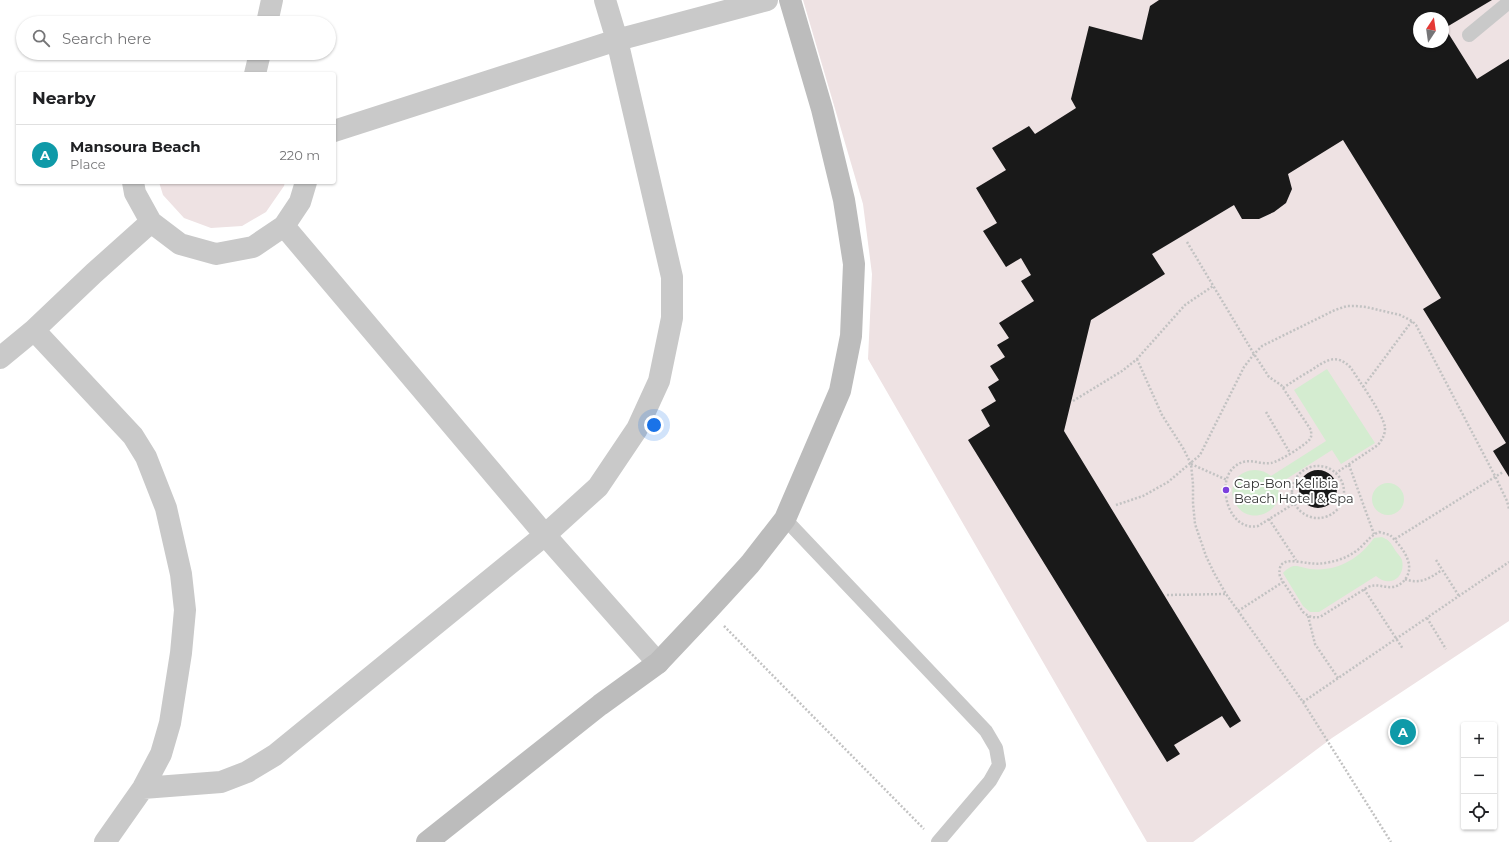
<!DOCTYPE html>
<html lang="en">
<head>
<meta charset="utf-8">
<style>
  body { margin:0; font-family:Montserrat,sans-serif; background:#f6f6f6; color:#202124 }
  .controls { position:absolute; right:12px; bottom:12px; display:grid; overflow:hidden; border-radius:4px; box-shadow:0 1px 3px #0004 }
  .controls button { width:36px; height:36px; display:grid; place-items:center; padding:0; border:0; border-bottom:1px solid #e0e0e0; background:#fff; color:#202124; font:20px sans-serif }
  .compass { position:absolute; left:1413px; top:12px; width:36px; height:36px; border-radius:50%; background:#fff; box-shadow:0 1px 3px #0004; rotate:13deg }
  .you { position:absolute; left:654px; top:425px; width:14px; height:14px; margin:-10px; border:3px solid #fff; border-radius:50%; background:#1a73e8; box-shadow:0 0 0 6px #1a73e833 }
  .badge { display:grid; place-items:center; width:26px; height:26px; border-radius:50%; background:#7d40dd; color:#fff; font-size:13px; font-weight:700 }
  .pin { position:absolute; translate:-50% -50%; border:2px solid #fff; box-shadow:0 1px 4px #0006 }
  .list { margin:0; padding:0; list-style:none }
  h2 { display:flex; justify-content:space-between; align-items:center; height:52px; margin:0; padding:0 16px; font-size:17px }
  h2 small { font-size:13px; font-weight:400; color:#757577 }
  .list li { display:grid; grid-template-columns:26px 1fr auto; gap:12px; align-items:center; box-sizing:border-box; height:60px; padding:0 16px; border-top:1px solid #e0e0e0 }
  .list b { display:block; font-size:15px; white-space:nowrap }
  .list p { margin:0; font-size:13px; white-space:nowrap; color:#757577 }
  .list em { font-size:13px; font-style:normal; color:#757577 }
  .icon { flex:none; width:22px; height:22px; fill:none; stroke:currentColor; stroke-width:2; stroke-linecap:round; stroke-linejoin:round }
  .map { position:relative; flex:none; width:1509px; height:842px; overflow:hidden }
  .search { position:absolute; background:#fff; box-shadow:0 1px 3px #0004; left:16px; top:16px; width:320px; height:44px; display:flex; align-items:center; gap:10px; box-sizing:border-box; padding:0 14px; border-radius:22px; color:#757577; font-size:15px }
  .panel { position:absolute; background:#fff; box-shadow:0 1px 3px #0004; left:16px; top:72px; width:320px; height:112px; border-radius:4px }
  .map>svg:first-child { display:block }
  .green { fill:#eee2e3; fill-rule:evenodd }
  .water { fill:#d4ecd0 }
  .building { fill:#191919; fill-rule:evenodd }
  .lines { fill:none; stroke-linecap:round; stroke-linejoin:round }
  .path { stroke:#c2c2c2; stroke-width:2.5; stroke-dasharray:2 2; stroke-linecap:butt }
  .lane { stroke:#c9c9c9; stroke-width:14 }
  .street { stroke:#c9c9c9; stroke-width:22 }
  .secondary { stroke:#bcbcbc; stroke-width:22 }
  .poi-dot { fill:#7d40dd; stroke:#fff; stroke-width:1.5 }
  .labels { text-anchor:middle; stroke-width:4; stroke-linejoin:round; paint-order:stroke }
  .poi-label { font-size:13px; fill:#323232; stroke:#fff; text-anchor:start }
</style>
</head>
<body>
<div class="map">
<svg width="1509" height="842" viewBox="0 0 1509 842">
  <rect width="100%" height="100%" fill="#fff"/>
  <!-- green -->
  <path class="green" d="M803,0h706v621l-177,117 -139,104h-46l-279,-483 4,-85 -9,-70zM1419,18h24v24h-24z
    M159,182h126l-1,4 -18,26 -24,14 -31,2 -27,-10 -21,-23z"/>
  <!-- water -->
  <path class="water" d="M1327,369l48,74 -34,21 -9,-14 -55,35c11,27 -32,45 -43,15 -3,-7 -2,-15 2,-21 9,-11 25,-12 35,-3l55,-35 -32,-51z
    M1372 499a16 16 0 1 1 32 0a16 16 0 1 1-32 0Z
    M1382,537c7,3 9,6 13,13 2,3 6,7 7,10 4,18 -13,28 -26,16l-57,36h-9l-7,-6 -20,-33c11,-11 14,-6 27,-4 27,3 49,-10 64,-31z"/>
  <!-- building -->
  <path class="building" d="M1159,0h333l-47,28 32,51 32,-20v418l-16,-26 13,-8 -83,-134 18,-11 -98,-158 -55,34 4,15 -6,14 -12,9 -15,7h-17l-8,-14 -82,49 13,20 -74,46 -27,111 177,290 -11,7 -8,-12 -48,29 6,9 -13,8 -199,-322 22,-14 -9,-16 15,-9 -8,-14 11,-7 -9,-14 15,-9 -8,-12 12,-7 -10,-15 35,-22 -13,-20 10,-6 -10,-17 -15,9 -23,-36 14,-8 -21,-35 30,-18 -14,-22 37,-22 6,8 41,-26 -5,-9 18,-73 53,14 8,-34zM1419,18h24v24h-24z
    M1299 489a19 19 0 1 1 38 0a19 19 0 1 1-38 0Z"/>
  <g class="lines">
    <!-- path -->
    <path class="path" d="M1187,242l67,112 15,23 12,8 30,45c0,3 1,6 -1,9 -4,6 -32,23 -39,24 -14,2 -24,-8 -38,5 -17,17 -4,64 25,58l37,-23
      M1137,359l25,56 21,33 8,16 2,20v19l2,21 11,32 8,17 12,21 77,108 88,140
      M1363,387l49,-66
      M1283,388c9,-6 18,-12 27,-17 15,-10 26,-19 41,-3 8,13 33,47 34,60 0,7 -3,12 -7,17l-42,28
      M1073,401l49,-30 15,-12 48,-54 28,-19
      M1266,412l24,41
      M1191,464l36,16
      M1349,465l25,69
      M1292 492a26 26 0 1 1 52 0a26 26 0 1 1-52 0Z
      M1116,505l27,-9 25,-14 32,-27 44,-88 10,-13 8,-8 73,-36 12,-4h9l10,1 34,8 12,6 4,4 79,151 12,25 2,8
      M1269,519l27,41
      M1379,532l11,3c10,10 26,28 16,43 -3,5 -8,8 -13,9 -9,1 -16,-4 -25,0l-48,30c-7,1 -11,0 -17,-5l-23,-35c-4,-22 16,-15 28,-14 7,1 14,1 22,-1 12,-2 24,-8 32,-16 6,-6 10,-11 17,-14z
      M1395,539l108,-67
      M1436,560l23,36
      M1405,579c15,6 25,-1 37,-9
      M1364,589l39,60
      M1167,595l59,-1
      M1238,611l45,-29
      M1308,616l7,28 23,34
      M1427,618l19,31
      M724,626l200,203
      M1303,702l206,-140"/>
    <!-- lane -->
    <path class="lane" d="M1469,35l40,-33
      M785,519l201,212 10,17 3,17 -9,16 -52,61"/>
    <!-- street -->
    <path class="street" d="M267,23l5,-23
      M255,74l5,-21
      M334,131l283,-91 150,-40
      M133,182l2,11 16,29 29,22 36,10 37,-7 31,-21 16,-24 6,-20
      M284,226l261,309 113,128
      M34,330l99,106 13,21 20,51 15,66 4,36 -4,43 -11,70 -9,31 -18,34 -38,54
      M0,358l34,-28 60,-57 57,-51
      M143,788l78,-6 26,-10 28,-17 270,-220 53,-48 39,-58 22,-48 13,-63v-41l-55,-237 -12,-40"/>
    <!-- secondary -->
    <path class="secondary" d="M427,842l173,-137 58,-42 50,-53 42,-46 35,-45 55,-128 11,-55 3,-72 -10,-64 -22,-91 -32,-109"/>
  </g>
  <!-- markers -->
  <circle class="poi-dot" cx="1226" cy="490" r="4"/>
  <g class="labels">
    <!-- poi labels -->
    <g class="poi-label">
      <text x="1234" y="488">Cap-Bon Kelibia<tspan x="1234" dy="15">Beach Hotel &amp; Spa</tspan></text>
    </g>
  </g>
</svg>
<div class="controls">
<button>+</button>
<button>−</button>
<button><svg class="icon" aria-label="locate" viewBox="0 0 24 24"><circle cx="12" cy="12" r="6"/><path d="M12 2v4M12 18v4M2 12h4M18 12h4"/></svg></button>
</div>
<svg class="compass" viewBox="-18 -18 36 36"><path d="M0-13l5 13h-10z" fill="#e53935"/><path d="M0 13l5-13h-10z" fill="#757577"/></svg>
<div class="you"></div>
<div class="pin badge" style="left:1403px;top:732px;background:#0f9aa8">A</div>
<div class="search"><svg class="icon" aria-label="search" viewBox="0 0 24 24"><circle cx="10" cy="10" r="6"/><path d="M15 15l6 6"/></svg>Search here</div>
<section class="panel">
<h2>Nearby<small></small></h2>
<ul class="list">
<li><span class="badge" style="background:#0f9aa8">A</span><div><b>Mansoura Beach</b><p>Place</p></div><em>220 m</em></li>
</ul>
</section>
</div>
</body>
</html>
